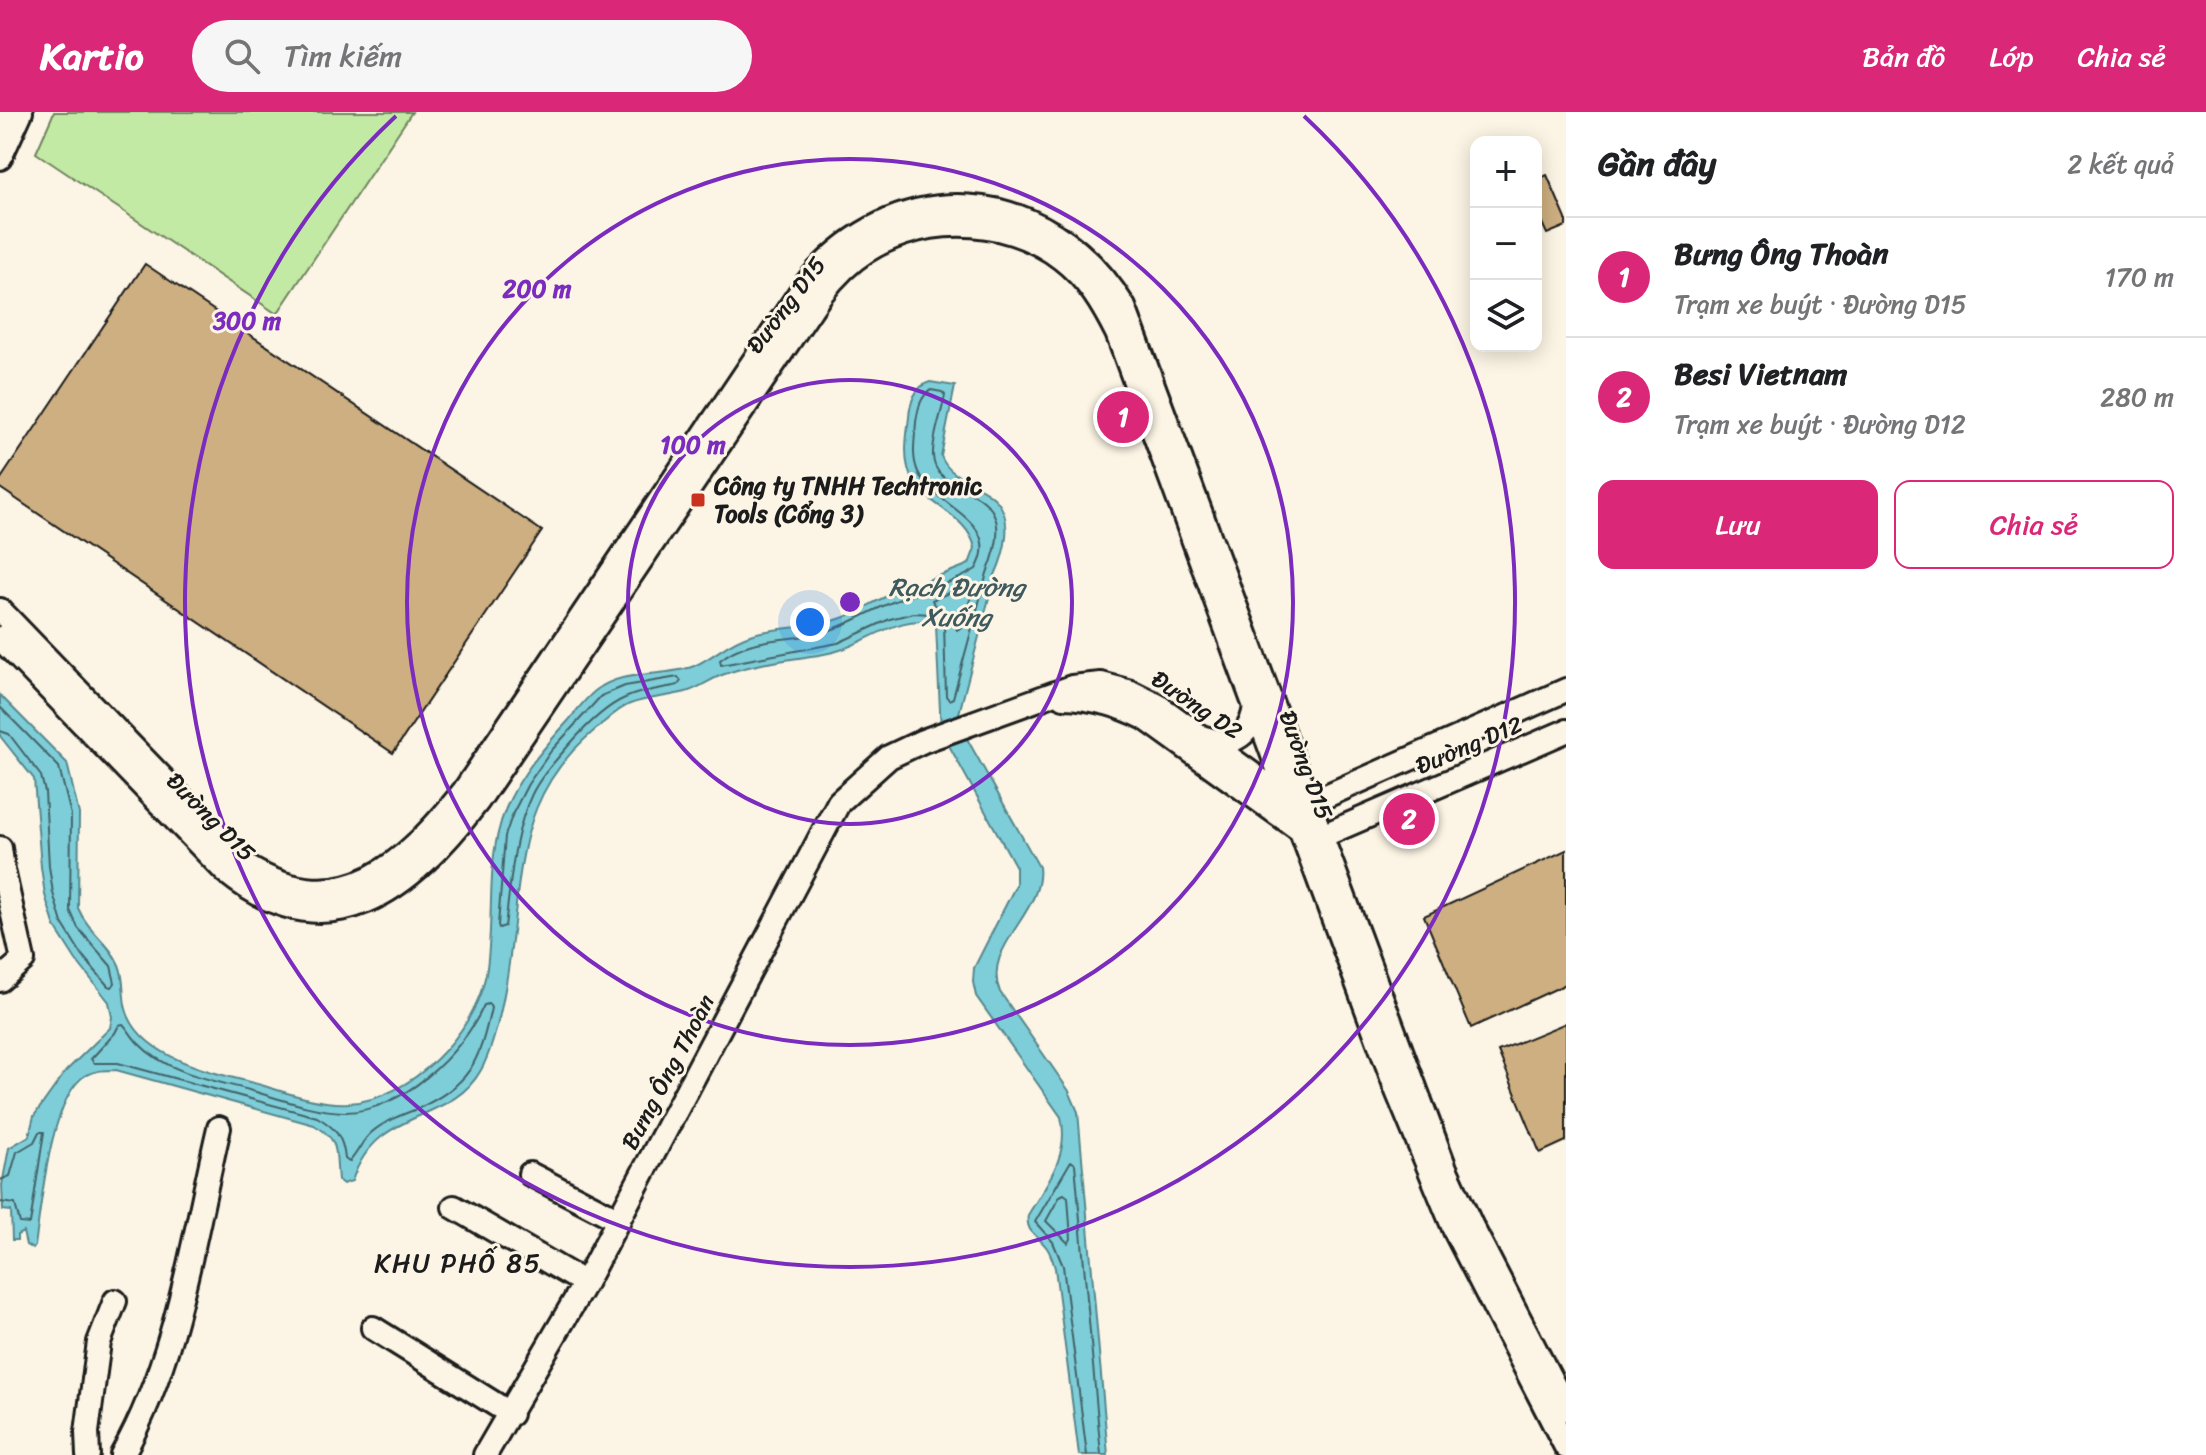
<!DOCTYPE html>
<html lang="vi">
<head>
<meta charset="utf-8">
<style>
  body { margin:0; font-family:Sriracha,sans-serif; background:#f6f6f6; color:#202124 }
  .controls { position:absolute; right:24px; top:24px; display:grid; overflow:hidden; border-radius:16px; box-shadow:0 4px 20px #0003 }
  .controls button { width:72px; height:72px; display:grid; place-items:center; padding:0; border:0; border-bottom:2px solid #e0e0e0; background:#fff; color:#202124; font:40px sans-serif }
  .you { position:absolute; left:810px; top:510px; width:28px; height:28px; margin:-20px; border:6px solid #fff; border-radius:50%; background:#1a73e8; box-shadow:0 0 0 12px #1a73e833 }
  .badge { display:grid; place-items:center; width:52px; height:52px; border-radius:50%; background:#db2777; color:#fff; font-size:26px; font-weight:700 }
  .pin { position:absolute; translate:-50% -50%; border:4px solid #fff; box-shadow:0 2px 8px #0006 }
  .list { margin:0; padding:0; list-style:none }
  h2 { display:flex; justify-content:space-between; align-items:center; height:104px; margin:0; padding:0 32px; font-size:34px }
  h2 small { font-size:26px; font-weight:400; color:#757577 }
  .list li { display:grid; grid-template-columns:52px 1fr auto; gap:24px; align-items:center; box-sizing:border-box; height:120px; padding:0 32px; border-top:2px solid #e0e0e0 }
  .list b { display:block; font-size:30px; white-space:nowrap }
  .list p { margin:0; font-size:26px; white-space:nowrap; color:#757577 }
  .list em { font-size:26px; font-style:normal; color:#757577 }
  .actions { display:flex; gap:16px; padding:24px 32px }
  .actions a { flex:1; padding:18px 0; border:2px solid #db2777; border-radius:16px; text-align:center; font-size:28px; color:#db2777 }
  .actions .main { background:#db2777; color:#fff }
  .icon { flex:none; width:44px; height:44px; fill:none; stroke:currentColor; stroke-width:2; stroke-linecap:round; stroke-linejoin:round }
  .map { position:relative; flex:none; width:1566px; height:1343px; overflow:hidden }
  header { display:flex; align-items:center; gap:48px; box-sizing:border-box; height:112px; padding:0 40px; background:#db2777; color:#fff }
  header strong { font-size:38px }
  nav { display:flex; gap:44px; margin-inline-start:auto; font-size:28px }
  .search { width:560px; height:72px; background:#f6f6f6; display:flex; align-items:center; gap:20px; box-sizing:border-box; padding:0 28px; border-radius:44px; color:#757577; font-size:30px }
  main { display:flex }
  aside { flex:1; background:#fff }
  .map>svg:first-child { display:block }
  .green { fill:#c3eaa5; stroke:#708360; stroke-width:2 }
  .water { fill:#7eced9; stroke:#57878d; stroke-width:2 }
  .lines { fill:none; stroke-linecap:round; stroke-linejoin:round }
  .shore { stroke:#436368; stroke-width:2 }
  .building { fill:#cdaf81; stroke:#1c1c1c; stroke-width:2 }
  .minor-casing { stroke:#1c1c1c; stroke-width:28 }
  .minor { stroke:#fcf5e5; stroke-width:22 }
  .ring { fill:none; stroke:#7b2cbf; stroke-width:4 }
  .poi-dot { fill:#c8321e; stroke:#fcf5e5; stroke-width:3 }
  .labels { text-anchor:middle; stroke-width:6; stroke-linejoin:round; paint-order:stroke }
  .street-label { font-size:24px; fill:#1c1c1c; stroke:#fcf5e5 }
  .poi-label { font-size:24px; font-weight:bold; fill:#1c1c1c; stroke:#fcf5e5; text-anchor:start }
  .water-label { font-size:26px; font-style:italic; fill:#3e5a5e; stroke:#fcf5e5 }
  .neighbourhood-label { font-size:26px; letter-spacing:2px; fill:#1c1c1c; stroke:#fcf5e5 }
  .centre { fill:#7b2cbf; stroke:#fcf5e5; stroke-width:4 }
  .ring-label { font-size:24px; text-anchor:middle; font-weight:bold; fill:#7b2cbf; stroke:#fcf5e5; stroke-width:6; stroke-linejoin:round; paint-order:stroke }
</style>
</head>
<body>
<header>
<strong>Kartio</strong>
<div class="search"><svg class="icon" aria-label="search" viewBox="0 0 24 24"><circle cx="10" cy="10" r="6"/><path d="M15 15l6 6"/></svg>Tìm kiếm</div>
<nav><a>Bản đồ</a><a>Lớp</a><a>Chia sẻ</a></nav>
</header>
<main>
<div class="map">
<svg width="1566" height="1343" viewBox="0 0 1566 1343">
  <rect width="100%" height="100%" fill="#fcf5e5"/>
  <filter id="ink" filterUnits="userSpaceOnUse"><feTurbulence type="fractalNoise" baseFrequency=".0125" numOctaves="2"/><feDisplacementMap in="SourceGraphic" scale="16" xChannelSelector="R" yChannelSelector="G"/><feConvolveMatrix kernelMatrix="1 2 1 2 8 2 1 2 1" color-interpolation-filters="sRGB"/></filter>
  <g filter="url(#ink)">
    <!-- green -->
    <path class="green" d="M54,0h358l-135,202 -241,-161z"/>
    <!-- water -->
    <path class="water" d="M930,270l25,4 -14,70c5,13 14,18 26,25 9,5 20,10 27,17 21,19 11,55 1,77l-38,146 82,146c6,45 -58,80 -39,125l69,99 9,21 30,343h-29l-24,-187c-2,-7 -4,-14 -8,-20 -9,-13 -22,-15 -19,-33 19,-32 42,-60 33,-98l-85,-121 -3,-14 1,-14 42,-83v-18l-75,-136 -5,-105c-27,-17 -69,16 -96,24 -9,3 -20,5 -29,6 -30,5 -60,8 -89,19 -11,4 -21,12 -33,16 -19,6 -40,6 -59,13 -13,5 -23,16 -34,25 -60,50 -72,102 -80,176 -5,47 -13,124 -35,165 -31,56 -104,35 -129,111l-9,3 -5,-4c-3,-28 3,-40 -24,-55l-198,-55c-11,0 -20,0 -30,5 -36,21 -45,132 -51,171l-2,3 -7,-4 -3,-13 -6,3v5h-5l-1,-29 -8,-1 -1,-25 7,-37 20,-12 5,-20 32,-45 44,-43 2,-11 -3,-15 -33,-42 -21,-33 -10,-32 -4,-28 -7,-88 -34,-43v-41l67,68 12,51 -1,94c10,24 32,35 41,57 6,14 3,30 7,44 14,51 92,64 135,76 27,8 58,20 88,18 62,-4 125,-69 137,-129 8,-46 1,-96 12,-141 10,-45 41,-80 71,-113 8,-10 16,-21 26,-29 28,-23 70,-13 99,-25 20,-9 35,-25 56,-31 29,-9 60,-6 89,-16 16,-5 31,-15 46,-22 27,-13 57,-21 84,-33l6,-16c-8,-37 -58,-43 -67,-80 -4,-16 -1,-34 1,-51 1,-14 6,-31 21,-35z"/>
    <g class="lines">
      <!-- shore -->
      <path class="shore" d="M931,278l11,2 3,3c-3,19 -13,42 -12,61 2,47 95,20 54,117l-34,125 -4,2 -3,-4 -2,-72 -13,-10 -17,-1 -24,6 -52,24 -117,22 -1,-5c30,-24 65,-18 101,-27 27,-7 48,-22 74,-32 26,-10 58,-17 81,-32 28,-48 -42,-62 -58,-97 -7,-16 -3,-33 -2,-50 2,-12 4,-26 15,-32z
        M970,472l3,5 -11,38 -5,3 -7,-15 -16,-11 -2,-4z
        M678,565l3,4 -3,4c-17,4 -37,5 -53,13 -21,9 -41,30 -56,47 -13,15 -28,31 -37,49 -19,40 -21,88 -27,132l-6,2 -1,-3 7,-89 8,-23 15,-29 23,-33 50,-55 24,-10z
        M0,595l59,60 12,48 -1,95 8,18 33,38 4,17 -3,4 -4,-1 -26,-31 -20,-32 -9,-30 -4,-27 -4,-74 -4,-16 -32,-42 -9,-3
        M489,892l2,4c-12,55 -21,77 -74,101 -16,6 -32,12 -45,23 -10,8 -14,21 -23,30l-4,-3c-2,-22 -9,-31 -28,-42l-199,-54h-24l-3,-4 24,-26 4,-8 4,-1c5,5 9,13 15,19 27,29 74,37 111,47 31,9 63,21 95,22 56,1 119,-59 140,-107z
        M0,1068l10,-4 7,-24 17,-10 5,-10h5l-14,92 -10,-1 -5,-19 -15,-2
        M1064,1082l4,3 3,42 -3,4 -22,-22 14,-25z
        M1087,1343l-24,-189 -10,-24 -18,-20 36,-61 4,3 26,291"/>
    </g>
    <!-- building -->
    <path class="building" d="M1547,63l19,44v7l-19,8 -11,-24v-30z
      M145,152l397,267 -149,222 -393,-265v-8z
      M1566,738v134l-95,44 -47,-112z
      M1566,911v118l-26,12 -42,-102z"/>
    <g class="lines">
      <defs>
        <path id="minor" d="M0,8l4,-8
          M0,46l21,-46
          M0,498l249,258c94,56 157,-5 215,-77l339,-503c91,-117 244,-107 321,19l321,861 27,59 94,182
          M0,526l226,234c104,85 185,17 252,-71l333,-492c12,-19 26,-36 44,-50 59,-45 148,-46 207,0 25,19 41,46 55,74l280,758 58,140 111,216
          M1064,585c29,1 54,7 81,21l158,114 19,4 244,-105
          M1205,626c29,11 48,-5 50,-34
          M0,736l3,22
          M0,759l3,-1 20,90 -23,20
          M530,1062l89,46
          M454,1095l131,76
          M373,1216l138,86
          M88,1343l-1,-23 12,-90 16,-41
          M122,1343c56,-99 71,-217 97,-327
          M485,1343l100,-172 254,-481 50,-45 34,-16 149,-54 29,-3 30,8 26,13 135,98h18l256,-113"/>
      </defs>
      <!-- minor casing -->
      <use href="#minor" class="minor-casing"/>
      <!-- minor -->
      <use href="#minor" class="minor"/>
    </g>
  </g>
  <!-- distance rings -->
  <g class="ring">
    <circle cx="850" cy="490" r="222"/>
    <circle cx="850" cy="490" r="443"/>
    <path d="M1304 4A665 665 0 1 1 396 4"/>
  </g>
  <!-- markers -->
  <rect class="poi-dot" x="690" y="380" width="16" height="16" rx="4"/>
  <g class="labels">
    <!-- street labels -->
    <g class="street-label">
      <text transform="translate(786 193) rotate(-53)" y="8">Đường D15</text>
      <text transform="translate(1197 593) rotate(34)" y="8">Đường D2</text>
      <text transform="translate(1469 633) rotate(-23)" y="8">Đường D12</text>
      <text transform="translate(1306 653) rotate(70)" y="8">Đường D15</text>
      <text transform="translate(211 705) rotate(45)" y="8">Đường D15</text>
      <text transform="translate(668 960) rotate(-62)" y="8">Bưng Ông Thoàn</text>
    </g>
    <!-- poi labels -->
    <g class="poi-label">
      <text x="714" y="382">Công ty TNHH Techtronic<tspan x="714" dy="28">Tools (Cổng 3)</tspan></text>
    </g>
    <!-- water labels -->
    <g class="water-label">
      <text x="957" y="484">Rạch Đường<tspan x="957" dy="30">Xuống</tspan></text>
    </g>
    <!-- neighbourhood labels -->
    <g class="neighbourhood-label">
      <text x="458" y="1160">KHU PHỐ 85</text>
    </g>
  </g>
  <circle cx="850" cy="490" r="12" class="centre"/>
  <g class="ring-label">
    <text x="537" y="185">200 m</text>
    <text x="247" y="217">300 m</text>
    <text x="693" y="341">100 m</text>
  </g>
</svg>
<div class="controls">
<button>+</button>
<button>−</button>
<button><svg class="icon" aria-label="layers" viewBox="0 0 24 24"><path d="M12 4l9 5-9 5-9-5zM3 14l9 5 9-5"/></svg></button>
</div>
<div class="you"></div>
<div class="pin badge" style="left:1123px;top:305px">1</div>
<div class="pin badge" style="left:1409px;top:707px">2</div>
</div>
<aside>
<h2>Gần đây<small>2 kết quả</small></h2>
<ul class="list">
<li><span class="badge">1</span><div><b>Bưng Ông Thoàn</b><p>Trạm xe buýt · Đường D15</p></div><em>170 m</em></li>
<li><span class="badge">2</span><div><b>Besi Vietnam</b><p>Trạm xe buýt · Đường D12</p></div><em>280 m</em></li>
</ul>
<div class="actions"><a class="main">Lưu</a><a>Chia sẻ</a></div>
</aside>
</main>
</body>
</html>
